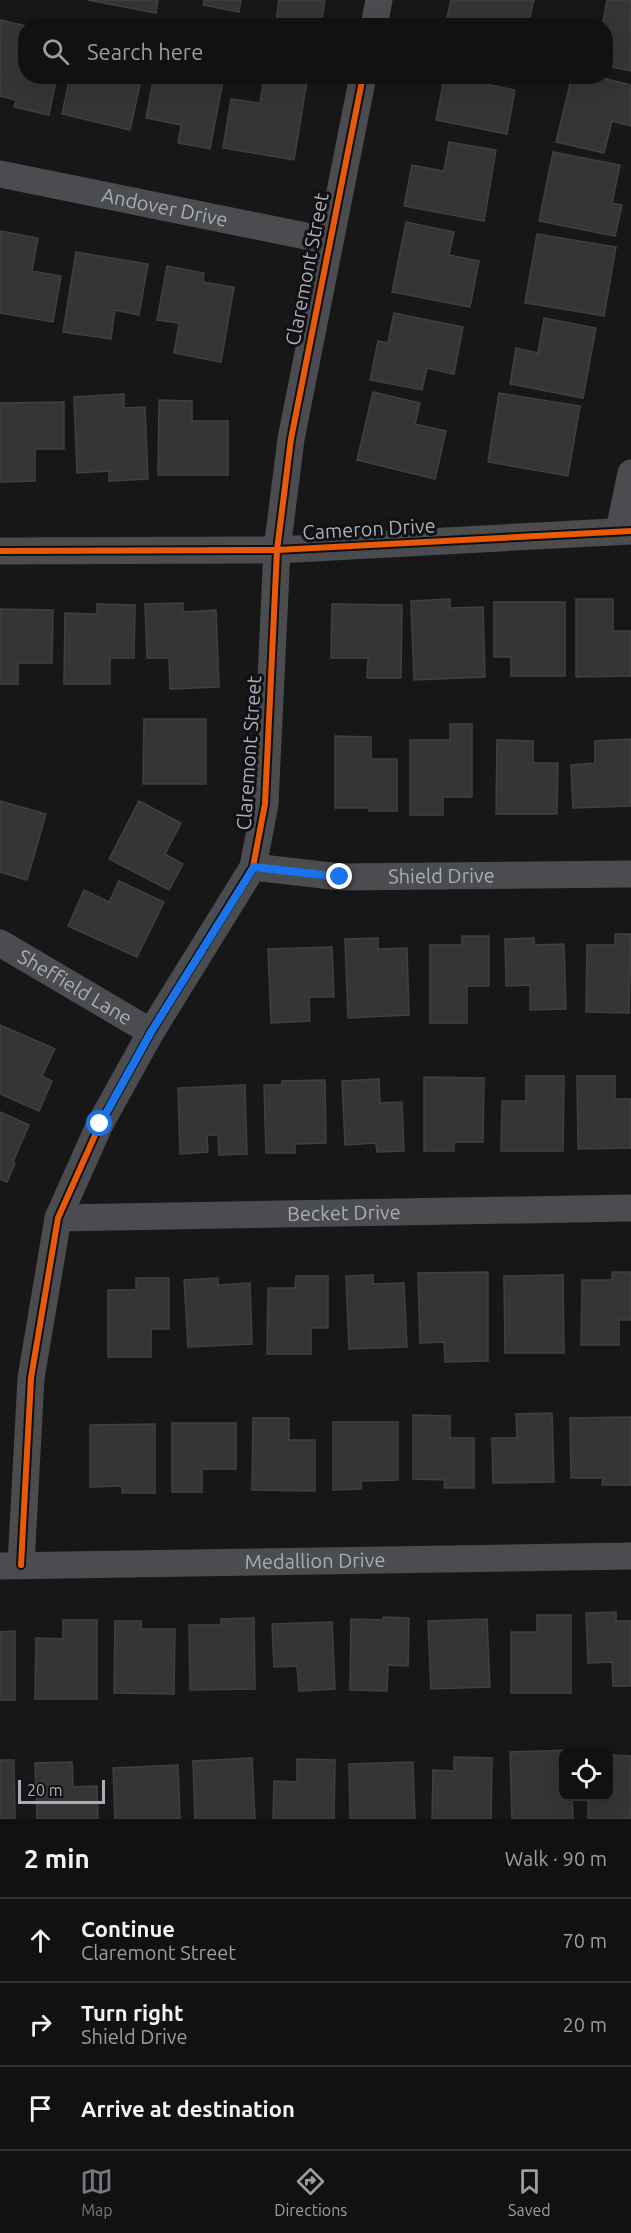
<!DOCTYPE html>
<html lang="en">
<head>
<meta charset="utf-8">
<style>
  body { margin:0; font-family:Ubuntu,sans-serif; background:#1e1f1f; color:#f1f3f6 }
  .controls { position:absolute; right:18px; bottom:18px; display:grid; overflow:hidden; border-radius:12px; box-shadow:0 6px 24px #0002 }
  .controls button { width:54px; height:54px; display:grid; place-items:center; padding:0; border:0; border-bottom:2px solid #303131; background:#111; color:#f1f3f6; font:30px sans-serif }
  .scale { position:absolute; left:18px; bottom:15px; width:87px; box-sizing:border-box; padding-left:6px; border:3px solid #a8adb8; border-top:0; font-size:16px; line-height:21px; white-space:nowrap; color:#a8adb8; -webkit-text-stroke:4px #111113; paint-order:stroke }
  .stop { position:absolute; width:18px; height:18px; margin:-14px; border:4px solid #1a73e8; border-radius:50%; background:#fff }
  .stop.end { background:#1a73e8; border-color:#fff; box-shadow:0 2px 6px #0008 }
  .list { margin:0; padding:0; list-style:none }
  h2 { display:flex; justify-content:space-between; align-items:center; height:78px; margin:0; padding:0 24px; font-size:26px }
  h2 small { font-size:20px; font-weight:400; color:#9c9d9f }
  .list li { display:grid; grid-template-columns:39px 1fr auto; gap:18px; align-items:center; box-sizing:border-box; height:84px; padding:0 24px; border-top:2px solid #303131 }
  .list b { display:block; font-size:22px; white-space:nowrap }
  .list p { margin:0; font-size:20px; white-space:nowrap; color:#9c9d9f }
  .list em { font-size:20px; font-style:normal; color:#9c9d9f }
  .icon { flex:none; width:33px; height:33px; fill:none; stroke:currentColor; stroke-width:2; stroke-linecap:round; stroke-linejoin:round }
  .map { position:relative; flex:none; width:631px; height:1819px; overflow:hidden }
  .search { position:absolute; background:#111; box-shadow:0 6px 24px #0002; left:18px; right:18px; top:18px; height:66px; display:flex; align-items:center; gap:15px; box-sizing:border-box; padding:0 21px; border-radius:24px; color:#9c9d9f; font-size:22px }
  .sheet { height:330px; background:#111 }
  nav { display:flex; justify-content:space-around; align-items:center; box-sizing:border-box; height:84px; border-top:2px solid #303131; background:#111; font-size:16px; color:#9c9d9f }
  nav a { display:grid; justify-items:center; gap:3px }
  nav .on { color:#757880 }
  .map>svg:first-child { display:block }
  .building { fill:#353536; stroke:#3f4043; stroke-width:1.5 }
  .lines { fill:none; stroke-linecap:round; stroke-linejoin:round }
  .minor { stroke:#4b4c50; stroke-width:27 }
  .cycleway-casing { stroke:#111113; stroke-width:10 }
  .cycleway { stroke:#e8590c; stroke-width:6 }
  .route { stroke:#1a73e8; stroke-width:8 }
  .labels { text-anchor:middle; stroke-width:6; stroke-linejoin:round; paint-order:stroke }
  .street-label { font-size:20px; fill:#a8adb8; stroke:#111113 }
</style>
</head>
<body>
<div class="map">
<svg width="631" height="1819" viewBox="0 0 631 1819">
  <rect width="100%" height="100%" fill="#171717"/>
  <!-- building -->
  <path class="building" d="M88,0h70l-2,13z
    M204,0h37l-2,12 -36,-7z
    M279,0h46l-4,26h-19l-26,-5z
    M451,0h83l-6,26 -32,-6 -1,6h-50z
    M607,0h24v71l-25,-5v-40h-4z
    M0,20l27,6 -1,50h31l-8,39 -35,-8 2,-7 -16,-4z
    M70,76h72l-12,54 -68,-16z
    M154,76h70l-14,73 -32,-6 3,-18 -35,-7z
    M264,76l43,5 -13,79 -71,-12 8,-49 29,4z
    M433,76h54l-2,8 30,6 -8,44 -71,-14 7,-36 -11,-2z
    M572,76h23l36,9v41l-19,-5 -8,32 -48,-11z
    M449,142l47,8 -12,71 -80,-15 8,-41 32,6z
    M553,152l67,13 -8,38 10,2 -7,31 -76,-15z
    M406,222l48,10 -5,23 30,6 -9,46 -78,-15z
    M0,231l38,7 -6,33 29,5 -8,46 -53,-9z
    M537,234l79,13 -12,69 -79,-13z
    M76,252l72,12 -9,51 -24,-5 -4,29 -48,-7z
    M167,266l37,7 -1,9 31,5 -13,75 -47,-9 5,-30 -22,-3z
    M394,313l69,14 -9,47 -27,-6 -5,22 -52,-10 8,-39 10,2z
    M544,318l52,10 -13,70 -73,-14 6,-36 22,5z
    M373,392l47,11 -5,21 31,7 -11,48 -78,-19z
    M499,393l81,13 -12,70 -80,-14z
    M124,394v14l21,-1 3,72 -39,2v-10l-32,2 -3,-76z
    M159,400l33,1v20h36v54h-70z
    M64,402v47h-29v32l-35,1v-79z
    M450,599v9l33,-1 2,70 -71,3 -3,-79z
    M576,599h37v32h18v45l-55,1z
    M494,602h71v74h-54v-19h-17z
    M183,603v9l33,-2 3,77 -49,2 -1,-31h-22l-2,-54z
    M97,604l38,1 -1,53h-24v26h-46l1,-71 32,1z
    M332,604l70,1 -1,73h-34l1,-20h-37z
    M0,609l53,1 -1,53h-34v21h-18z
    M144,719h62v65h-63z
    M450,724h22v73h-29v18h-33v-75h40z
    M335,736l36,1v22h26v52h-28v-3h-34z
    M631,739v67l-58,2 -2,-43 24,-2v-22z
    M497,740l36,1v22h25l-1,51h-61z
    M0,801l46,13 -19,66 -27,-8z
    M139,801l42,22 -16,31 18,10 -14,26 -60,-31z
    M119,881l45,21 -27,55 -69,-31 16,-36 25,12z
    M615,934h16l-2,79 -43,-1 1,-67h28z
    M462,936h27v50h-22v37h-37v-78h32z
    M378,938v11l29,-1 2,67 -61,3 -3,-79z
    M534,938v7l30,-1 2,65 -36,1v-25l-24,1 -1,-47z
    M332,947l2,50h-25l1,24 -39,2 -3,-74z
    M0,1025l55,24 -13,27 10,5 -13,30 -39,-17z
    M526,1076h38l-1,75h-62l1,-50h24z
    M577,1076h38v23h16v49l-53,1z
    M424,1077l60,1 -1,64h-29v9h-30z
    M379,1079l1,24 22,-1 2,49 -27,1 -1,-9 -31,2 -3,-64z
    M325,1080l1,63 -31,1v9h-29l-2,-68h18v-4z
    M245,1085l2,69 -28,1 -1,-20h-11l1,17 -28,2 -2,-66z
    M0,1112l29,13 -16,37 2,1 -8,19 -7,-3z
    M488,1272v89l-43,1 -1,-20 -24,1 -2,-70z
    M612,1272h19v48h-12v25h-38l1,-65h30z
    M373,1275v9l31,-1 3,64 -58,2 -3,-73z
    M563,1275l1,78h-59l-1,-77z
    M296,1276h32v52h-17v26h-44l1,-66h27z
    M136,1278h33v51h-18v28h-43v-67h28z
    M218,1278v7l32,-2 2,61 -64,3 -4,-67z
    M552,1413l2,69 -61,1 -1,-45h25l-1,-24z
    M413,1415l37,1v22h24v50h-30l1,-8 -32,-1z
    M631,1417v68h-29l1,-7h-32l-1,-60z
    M253,1418h36v22h26v51l-63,-1z
    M333,1422h65v58l-37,1v8l-28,1z
    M172,1423h64v46h-34v23h-30z
    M155,1424v69h-33v-7l-32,1v-62z
    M616,1612v9h15v65h-18l-1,-24 -24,1 -2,-50z
    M537,1615h34v78h-60v-61h26z
    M383,1617l26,1 -1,48 -20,-1 -1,26 -37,-1 1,-71 32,1z
    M254,1618l1,71 -65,1 -1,-65h32v-6z
    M487,1619l3,68 -59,2 -3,-68z
    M63,1620h34v79h-62l1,-61 27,1z
    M115,1621h26v8h34l-1,65 -60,-1z
    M332,1622l3,67 -36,2 -2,-25 -23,1 -2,-43z
    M15,1631v69h-15v-68z
    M571,1750l-7,2v44h8l1,23h-61l-2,-67z
    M608,1755l23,1v63h-43v-23h20z
    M454,1757l38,1 -1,61h-59l1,-49 21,1z
    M252,1758l3,61h-60l-2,-58z
    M297,1759l38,1 -1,59h-61l1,-38 23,1z
    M0,1760h14l1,59h-15z
    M72,1762l1,25 24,-1 1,33h-61l-2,-56z
    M413,1762l2,57h-65l-1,-55z
    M178,1765l2,54h-65l-2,-51z"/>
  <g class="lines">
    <!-- minor -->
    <g class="minor">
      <path d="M374,26l5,-26"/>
      <path id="s1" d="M0,174l330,67"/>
      <path d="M619,531l12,-58"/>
      <path d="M0,551l277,-1 354,-19"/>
      <path id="s2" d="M253,867l87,10 291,-3"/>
      <path id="s3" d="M0,943l151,89"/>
      <path id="s4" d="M58,1218l573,-10"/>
      <path d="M21,1565l10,-187 27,-160 42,-94 51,-92 102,-165 12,-63 12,-254 14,-111 72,-363"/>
      <path id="s5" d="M0,1566l631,-10"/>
    </g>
    <defs>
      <path id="cycleway" d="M0,551l277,-1 354,-19
        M21,1565l10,-187 27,-160 42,-94 51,-92 102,-165 12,-63 12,-254 14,-111 72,-363"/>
    </defs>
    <!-- cycleway casing -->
    <use href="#cycleway" class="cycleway-casing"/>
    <!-- cycleway -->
    <use href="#cycleway" class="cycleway"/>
  </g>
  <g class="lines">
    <!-- route -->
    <path class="route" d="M100,1124l51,-92 103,-165 86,10"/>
  </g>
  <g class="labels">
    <!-- street labels -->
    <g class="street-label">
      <text dy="7" stroke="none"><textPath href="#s1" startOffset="168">Andover Drive</textPath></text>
      <text transform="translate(307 269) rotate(-79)" y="7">Claremont Street</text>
      <text transform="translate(369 529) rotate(-3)" y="7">Cameron Drive</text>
      <text transform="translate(249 753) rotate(-86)" y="7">Claremont Street</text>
      <text dy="7" stroke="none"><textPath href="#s2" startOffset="189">Shield Drive</textPath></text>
      <text dy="7" stroke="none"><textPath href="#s3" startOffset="87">Sheffield Lane</textPath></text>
      <text dy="7" stroke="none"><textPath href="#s4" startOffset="286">Becket Drive</textPath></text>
      <text dy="7" stroke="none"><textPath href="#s5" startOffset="315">Medallion Drive</textPath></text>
    </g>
  </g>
</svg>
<div class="controls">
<button><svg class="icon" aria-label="locate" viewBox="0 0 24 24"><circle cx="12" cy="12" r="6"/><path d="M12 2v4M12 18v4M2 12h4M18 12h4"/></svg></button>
</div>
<div class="scale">20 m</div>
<div class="stop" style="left:100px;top:1124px"></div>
<div class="stop end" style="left:340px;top:877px"></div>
<div class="search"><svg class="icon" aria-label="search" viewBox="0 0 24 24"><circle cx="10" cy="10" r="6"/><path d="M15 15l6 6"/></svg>Search here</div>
</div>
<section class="sheet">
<h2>2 min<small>Walk · 90 m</small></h2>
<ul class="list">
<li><svg class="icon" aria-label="ahead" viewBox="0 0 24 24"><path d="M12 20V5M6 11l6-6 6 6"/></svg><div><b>Continue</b><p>Claremont Street</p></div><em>70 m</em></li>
<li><svg class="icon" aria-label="right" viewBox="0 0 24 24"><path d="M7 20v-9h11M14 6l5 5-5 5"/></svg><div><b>Turn right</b><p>Shield Drive</p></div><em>20 m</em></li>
<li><svg class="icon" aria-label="arrive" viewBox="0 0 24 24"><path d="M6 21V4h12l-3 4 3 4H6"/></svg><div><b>Arrive at destination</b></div></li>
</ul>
</section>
<nav>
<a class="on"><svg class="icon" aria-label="map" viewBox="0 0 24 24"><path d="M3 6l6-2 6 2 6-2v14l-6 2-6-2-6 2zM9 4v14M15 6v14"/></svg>Map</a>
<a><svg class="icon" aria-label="directions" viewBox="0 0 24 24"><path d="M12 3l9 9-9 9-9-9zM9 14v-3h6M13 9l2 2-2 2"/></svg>Directions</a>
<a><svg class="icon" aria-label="saved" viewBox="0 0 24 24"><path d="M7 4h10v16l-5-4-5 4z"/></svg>Saved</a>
</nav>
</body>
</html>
